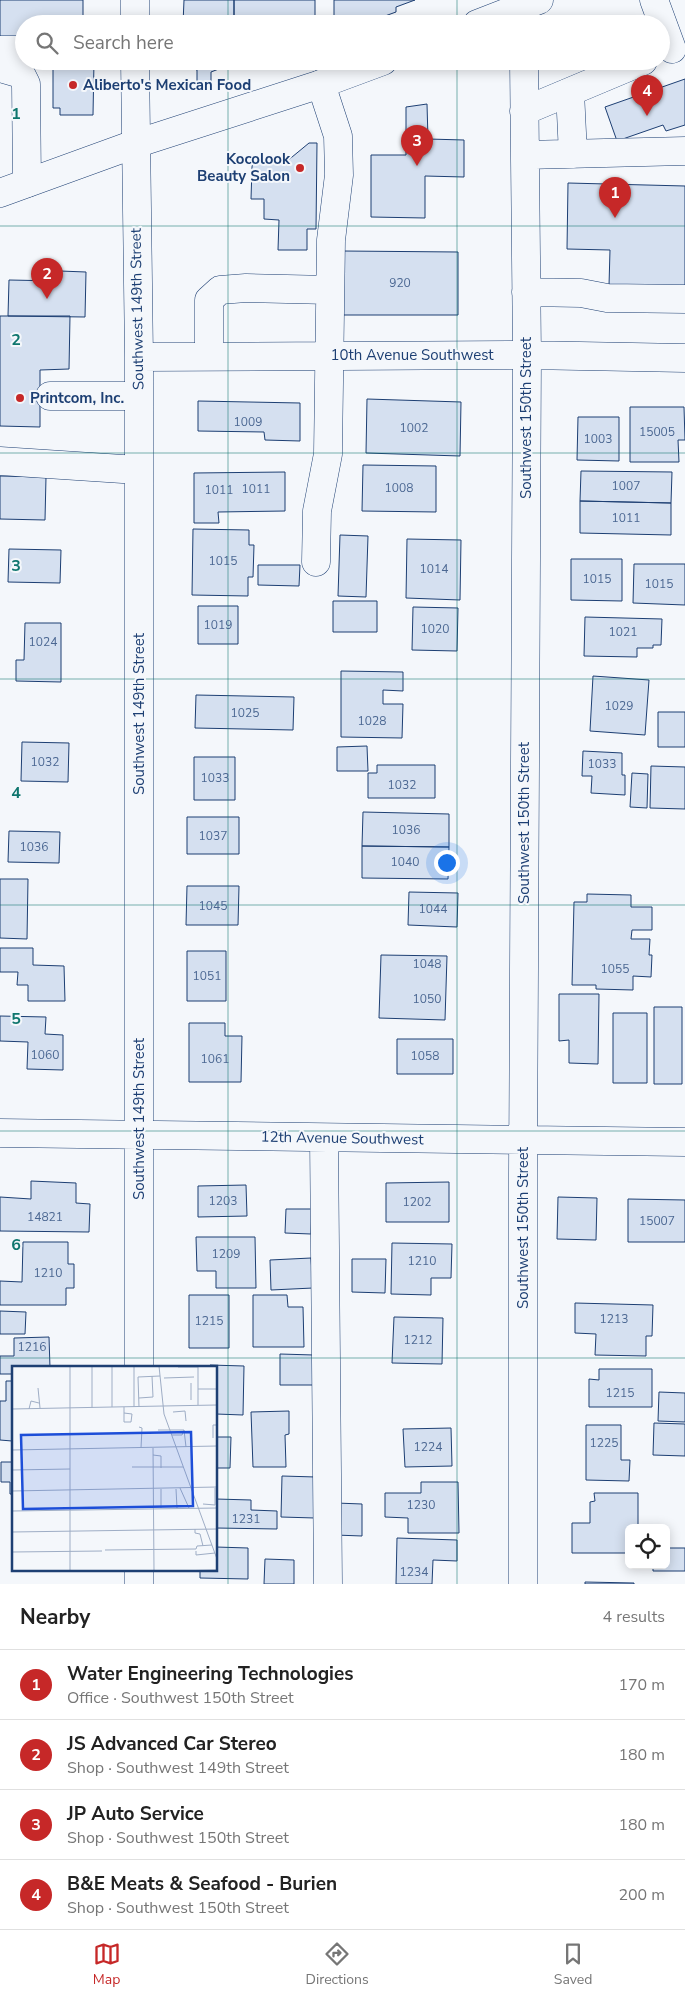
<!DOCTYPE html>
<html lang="en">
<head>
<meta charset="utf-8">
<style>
  body { margin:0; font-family:"Nunito Sans",sans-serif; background:#f6f6f6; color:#222 }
  .controls { position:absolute; right:15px; bottom:15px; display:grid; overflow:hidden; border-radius:8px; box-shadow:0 2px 12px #0003 }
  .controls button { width:45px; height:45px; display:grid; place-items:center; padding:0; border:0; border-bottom:1px solid #e0e0e0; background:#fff; color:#222; font:25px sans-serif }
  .you { position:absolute; left:446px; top:862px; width:18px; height:18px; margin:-12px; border:4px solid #fff; border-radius:50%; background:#1a73e8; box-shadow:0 0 0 8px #1a73e833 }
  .badge { display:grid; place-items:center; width:32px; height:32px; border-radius:50%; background:#c62828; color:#fff; font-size:16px; font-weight:700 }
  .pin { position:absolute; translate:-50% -41px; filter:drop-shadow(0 1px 2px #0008) }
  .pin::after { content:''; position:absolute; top:26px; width:18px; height:15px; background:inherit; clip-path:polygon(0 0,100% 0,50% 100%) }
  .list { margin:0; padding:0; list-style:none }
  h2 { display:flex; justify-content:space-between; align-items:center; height:65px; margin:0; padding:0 20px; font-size:21px }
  h2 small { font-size:16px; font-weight:400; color:#767676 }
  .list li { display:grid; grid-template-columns:32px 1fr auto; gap:15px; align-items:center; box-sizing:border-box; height:70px; padding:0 20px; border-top:1px solid #e0e0e0 }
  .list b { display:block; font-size:19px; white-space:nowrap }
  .list p { margin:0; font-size:16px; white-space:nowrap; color:#767676 }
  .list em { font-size:16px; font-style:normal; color:#767676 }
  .icon { flex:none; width:28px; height:28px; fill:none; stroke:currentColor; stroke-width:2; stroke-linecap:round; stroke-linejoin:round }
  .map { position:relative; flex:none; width:685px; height:1584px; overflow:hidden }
  .search { position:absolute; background:#fff; box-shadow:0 2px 12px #0003; left:15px; right:15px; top:15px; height:55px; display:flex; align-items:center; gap:12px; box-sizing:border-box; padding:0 18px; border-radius:28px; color:#767676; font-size:19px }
  .sheet { height:345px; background:#fff }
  nav { display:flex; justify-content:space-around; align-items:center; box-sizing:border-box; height:70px; border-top:1px solid #e0e0e0; background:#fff; font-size:14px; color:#767676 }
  nav a { display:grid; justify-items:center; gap:2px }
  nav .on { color:#c62828 }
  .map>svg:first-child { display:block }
  .building { fill:#d5e0f0; stroke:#1d3f73 }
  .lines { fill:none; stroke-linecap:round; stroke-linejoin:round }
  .minor-casing { stroke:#1d3f73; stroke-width:29 }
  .major-casing { stroke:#1d3f73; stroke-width:29 }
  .minor { stroke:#f4f7fb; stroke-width:28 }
  .major { stroke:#f4f7fb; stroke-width:28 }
  .grid { fill:none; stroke:#0f766e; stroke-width:1; stroke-opacity:0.55 }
  .poi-dot { fill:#c62828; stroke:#f4f7fb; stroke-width:2 }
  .labels { text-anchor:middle; stroke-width:4; stroke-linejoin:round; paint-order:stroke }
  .number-label { font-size:12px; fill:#4b6792 }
  .poi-label { font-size:15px; font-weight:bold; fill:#1d3f73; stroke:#f4f7fb; text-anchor:start }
  .street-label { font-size:15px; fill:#1d3f73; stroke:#f4f7fb }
  .inset-road { fill:none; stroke:#9eadc5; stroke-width:1 }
  .view { fill:#1d4ed8; fill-opacity:0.15; stroke:#1d4ed8; stroke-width:2.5 }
  .inset-edge { fill:none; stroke:#1d3f73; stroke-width:2.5 }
  .grid-label { font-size:16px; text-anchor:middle; font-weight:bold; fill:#0f766e; stroke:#f4f7fb; stroke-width:4; stroke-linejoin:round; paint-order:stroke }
</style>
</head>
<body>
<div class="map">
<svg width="685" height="1584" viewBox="0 0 685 1584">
  <rect width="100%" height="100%" fill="#f4f7fb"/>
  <!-- building -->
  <path class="building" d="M0,0h83v24h-59v14h-24z
    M184,0h50v24h-51z
    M234,0h81v24h-81z
    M334,0h81l-19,7v5l-33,12h-29z
    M53,61h41l-1,54h-33v-7h-7z
    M182,61h51l1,2 -23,9v10h-14v-12l-15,-5z
    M685,79v46l-19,6 -3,-6 -46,16 -12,-34z
    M427,104l1,35 36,1v37l-39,-1v42l-54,-1v-62h35v-48z
    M309,143h8l-1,86h-9v21h-29l1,-30 -15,-1v-20h-13l1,-32 1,-6 33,1z
    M568,183l117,3v102l-76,-2 1,-36 -43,-1z
    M343,251l115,1v63h-116z
    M60,271l26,1 -1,45 -77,-1 1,-36 50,1z
    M0,316h70l-1,53 -29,1v57l-40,-1z
    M367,399l94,3 -1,54 -94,-3z
    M198,401l102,2v38l-35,-1 -1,-8 -66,-1z
    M630,407h54l1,33h-7l1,22h-49z
    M578,417h41v44l-42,-1z
    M363,465l73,1v46l-74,-1z
    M581,471l91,1 -1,31 -91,-2z
    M285,472v39l-67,1 1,11h-25v-50z
    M0,476l46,1 -1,43 -45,-1z
    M580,501l91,2v32l-91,-2z
    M193,529l56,1v15h5l-1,32h-5v19l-56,-1z
    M340,535l28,1 -2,61 -28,-1z
    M407,539l54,1 -1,60 -54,-2z
    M9,549l52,1 -1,33 -52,-1z
    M571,559h51v42l-51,-1z
    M634,564h51v41l-52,-2z
    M258,565h42l-1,21 -41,-1z
    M333,601h44v31h-44z
    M198,606h40v38h-40z
    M413,607l45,1 -1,43 -45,-1z
    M585,617l77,2 -1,26h-8v3h-16v9l-53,-1z
    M25,623h36v59l-45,-1v-21h8z
    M341,671l62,1v19l-20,-1v14h20l-1,34 -61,-1z
    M593,676l56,4 -4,55 -55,-4z
    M196,695l98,2 -1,33 -98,-2z
    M658,712h27v35h-27z
    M22,742l47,1 -1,39 -47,-1z
    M367,746l1,25h-31v-24z
    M583,751l39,2v22h3v20l-34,-2 1,-17h-10z
    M194,757h41v43h-41z
    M377,765h58v33h-67v-25h9z
    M651,766l34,1v42l-35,-1z
    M632,773l16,1 -1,34 -17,-1z
    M363,812l86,2v33l-87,-1z
    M187,817h52v37h-52z
    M9,831l51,1 -1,31 -51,-1z
    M362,846l87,1 -1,32 -86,-1z
    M0,879h28l-1,60 -27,-1z
    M187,886h52l-1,39h-52z
    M409,892l49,1 -1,34 -49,-2z
    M587,894l44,1v12h21v23h-20l-1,9h19l-1,16h3l-1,22 -18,-1v14l-37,-1v-4h-24l2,-83h13z
    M0,948h33v17l31,1 1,35h-37v-16h-11l1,-13h-18z
    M187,951h39v50h-39z
    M381,955l66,1 -2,64 -66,-2z
    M559,994h40l-1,70 -29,-1v-23l-10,1z
    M654,1007h28v77h-28z
    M613,1013h34v70h-34z
    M0,1016l46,1 -1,17 18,1v35l-36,-1 1,-27 -28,-1z
    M189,1023h36v13h17l-1,46h-52z
    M397,1039h56v35h-56z
    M31,1181l45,2v20l14,1 -1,28 -89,-1v-34l31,2z
    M449,1182v40h-63v-39z
    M246,1185l1,31 -49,1v-31z
    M558,1197l39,1 -1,42 -39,-1z
    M628,1199l57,1v42h-57z
    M286,1209h26l-1,25 -26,-1z
    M196,1237h59l1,51h-40v-17h-19z
    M23,1242h45v22h6v24h-8v17h-66v-24l22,1z
    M392,1243l60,1 -1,34h-20v17l-40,-1z
    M311,1258l2,30 -42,2 -1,-30z
    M352,1259h34l-1,34 -33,-1z
    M189,1295h40v53h-40z
    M253,1295h34l1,12h15l1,40h-51z
    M575,1303l78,2 -1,31h-6v20l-51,-1 1,-21 -21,-1z
    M0,1311l26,1 -1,22h-25z
    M394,1317l49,1 -1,46 -50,-1z
    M49,1337l1,31h-36v6h-14v-18h14v-18z
    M280,1354l34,1 -1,30h-33z
    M210,1365l34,1 -1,49 -27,-1v-46h-6z
    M599,1369h53v38h-63v-28l10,1z
    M6,1381h8l-2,60 -12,-1v-39h6z
    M659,1392l26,1v29l-27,-1z
    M289,1411v23l-4,1 1,32h-33l-2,-55z
    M654,1423l31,1v32l-32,-1z
    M586,1425h35v35h9l-1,21 -43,-1z
    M451,1428l1,38 -47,1 -2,-38z
    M216,1437h15l-1,31h-14z
    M1,1462h13v32h-4v-12h-9z
    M282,1476l34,1 -1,41 -34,-1z
    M421,1482h37l1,51h-51v-15l-23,-1v-24h36z
    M594,1493h44v35h-9v25h-57v-30h18v-21l5,-1z
    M216,1499l35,1v10l26,1v18l-61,-1z
    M336,1503l26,1v32l-27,-1z
    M397,1538l60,2v21l-24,-1 -1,24h-36z
    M216,1547l32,1v31l-48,-1v-8h16z
    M666,1548h19v23h-32v-6h13z
    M265,1559l29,1v24h-30z
    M585,1582l49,1v1h-49z"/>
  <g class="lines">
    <defs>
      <path id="minor" d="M654,0l18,49
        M135,24v-24
        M0,50h24
        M135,61l4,296v1011
        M0,68l21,6 5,10 1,99
        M570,92l3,62
        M524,111l119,-50
        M525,155l160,-4
        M526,292l55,1 26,5 78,1
        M209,356v-56l11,-10 26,-2 84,2
        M139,357l388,-2 158,3
        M50,396h88
        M0,461l138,9
        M316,562l1,-51 11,-57 3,-214 8,-65 -1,-39 -17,-52
        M0,1133l685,9
        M324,1138l4,446
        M139,1584v-14
        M523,1584v-411l4,-818 -3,-294"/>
      <path id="major" d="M477,24l62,-24
        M0,193l135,-49 186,-60 62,-23"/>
    </defs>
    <!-- minor casing -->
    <use href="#minor" class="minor-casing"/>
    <!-- major casing -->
    <use href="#major" class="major-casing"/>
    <!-- minor -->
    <use href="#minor" class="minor"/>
    <!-- major -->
    <use href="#major" class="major"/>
  </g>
  <!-- grid -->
  <path class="grid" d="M228,0v24M457,0v24M228,61v1523M457,61v1523M0,226h685M0,453h685M0,679h685M0,905h685M0,1131h685M0,1358h685"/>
  <!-- markers -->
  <g class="poi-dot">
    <circle cx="73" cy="85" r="5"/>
    <circle cx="300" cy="168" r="5"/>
    <circle cx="20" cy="398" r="5"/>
  </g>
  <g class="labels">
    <!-- number labels -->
    <g class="number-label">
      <text x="400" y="287">920</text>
      <text x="248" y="426">1009</text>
      <text x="414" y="432">1002</text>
      <text x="657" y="436">15005</text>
      <text x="598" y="443">1003</text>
      <text x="626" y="490">1007</text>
      <text x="399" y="492">1008</text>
      <text x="256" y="493">1011</text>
      <text x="219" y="494">1011</text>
      <text x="626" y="522">1011</text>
      <text x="223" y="565">1015</text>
      <text x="434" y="573">1014</text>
      <text x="597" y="583">1015</text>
      <text x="659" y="588">1015</text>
      <text x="218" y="629">1019</text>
      <text x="435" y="633">1020</text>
      <text x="623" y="636">1021</text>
      <text x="43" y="646">1024</text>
      <text x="619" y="710">1029</text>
      <text x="245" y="717">1025</text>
      <text x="372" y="725">1028</text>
      <text x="45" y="766">1032</text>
      <text x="602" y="768">1033</text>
      <text x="215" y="782">1033</text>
      <text x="402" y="789">1032</text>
      <text x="406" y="834">1036</text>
      <text x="213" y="840">1037</text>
      <text x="34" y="851">1036</text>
      <text x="405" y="866">1040</text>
      <text x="213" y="910">1045</text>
      <text x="433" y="913">1044</text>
      <text x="427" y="968">1048</text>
      <text x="615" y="973">1055</text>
      <text x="207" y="980">1051</text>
      <text x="427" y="1003">1050</text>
      <text x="45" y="1059">1060</text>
      <text x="425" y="1060">1058</text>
      <text x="215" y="1063">1061</text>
      <text x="223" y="1205">1203</text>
      <text x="417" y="1206">1202</text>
      <text x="45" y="1221">14821</text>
      <text x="657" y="1225">15007</text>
      <text x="226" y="1258">1209</text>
      <text x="422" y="1265">1210</text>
      <text x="48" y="1277">1210</text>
      <text x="614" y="1323">1213</text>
      <text x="209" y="1325">1215</text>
      <text x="418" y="1344">1212</text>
      <text x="32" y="1351">1216</text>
      <text x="620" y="1397">1215</text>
      <text x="604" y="1447">1225</text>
      <text x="428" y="1451">1224</text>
      <text x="421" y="1509">1230</text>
      <text x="246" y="1523">1231</text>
      <text x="414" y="1576">1234</text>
    </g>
    <!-- poi labels -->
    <g class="poi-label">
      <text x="83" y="90">Aliberto's Mexican Food</text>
      <text x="290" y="164" text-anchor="end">Kocolook<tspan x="290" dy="17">Beauty Salon</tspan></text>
      <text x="30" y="403">Printcom, Inc.</text>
    </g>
    <!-- street labels -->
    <g class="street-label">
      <text transform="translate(137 309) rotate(-91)" y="5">Southwest 149th Street</text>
      <text x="412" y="360">10th Avenue Southwest</text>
      <text transform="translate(526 418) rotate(-90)" y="5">Southwest 150th Street</text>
      <text transform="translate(139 714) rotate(-90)" y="5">Southwest 149th Street</text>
      <text transform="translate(524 823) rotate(-90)" y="5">Southwest 150th Street</text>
      <text transform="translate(139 1119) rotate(-90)" y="5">Southwest 149th Street</text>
      <text transform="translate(342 1138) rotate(1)" y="5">12th Avenue Southwest</text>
      <text transform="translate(523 1228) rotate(-90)" y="5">Southwest 150th Street</text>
    </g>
  </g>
  <!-- overview -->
  <g transform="translate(12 1366)">
    <rect width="205" height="205" fill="#f4f7fb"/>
    <path class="inset-road" d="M58,0v205M122,0v41M147,0l5,48 53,145M166,1h20M152,12l30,-1M179,17v17M26,22l2,20M186,23h18M127,32l14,-1 -1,-21M186,39v-39M151,40l54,-1M100,41v-41M127,41l-1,-30 22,-1M80,42v-42M0,43l151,-3M17,43l2,-8 8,2M161,46l12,-1 1,10M112,47l8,1 -1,8h-7v-15M127,61l3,1 -1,20M146,64h26l-2,5h-10M172,64l2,17M201,72v-13h4M141,82l1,123M0,84l205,-4M141,89l8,1v12M120,101h51M0,104l58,-1M168,122l9,20M164,123l1,19M0,125l205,-4M191,138l12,1v-17M149,142v-19M0,145l205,-3M183,163v4l5,1 3,12M0,166l205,-3M93,184l91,-1 1,-3 15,-1M184,185v4l19,-2M0,186l90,-1M162,205l43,-1"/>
    <path class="view" d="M179,66l2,74 -170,3 -2,-74z"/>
    <rect width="205" height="205" class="inset-edge"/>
  </g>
  <g class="grid-label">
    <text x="16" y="119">1</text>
    <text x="16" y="345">2</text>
    <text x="16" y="571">3</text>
    <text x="16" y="798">4</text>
    <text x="16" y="1024">5</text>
    <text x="16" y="1250">6</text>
  </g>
</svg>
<div class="controls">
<button><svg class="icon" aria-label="locate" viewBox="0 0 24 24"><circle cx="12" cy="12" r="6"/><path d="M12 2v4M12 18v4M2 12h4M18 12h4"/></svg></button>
</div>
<div class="you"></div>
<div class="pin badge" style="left:615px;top:218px">1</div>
<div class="pin badge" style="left:47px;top:299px">2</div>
<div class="pin badge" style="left:417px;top:166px">3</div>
<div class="pin badge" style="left:647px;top:116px">4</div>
<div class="search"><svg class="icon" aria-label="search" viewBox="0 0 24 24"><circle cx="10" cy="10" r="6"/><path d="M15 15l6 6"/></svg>Search here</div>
</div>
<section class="sheet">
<h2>Nearby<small>4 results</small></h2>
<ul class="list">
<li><span class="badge">1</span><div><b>Water Engineering Technologies</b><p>Office · Southwest 150th Street</p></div><em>170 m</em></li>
<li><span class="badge">2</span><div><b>JS Advanced Car Stereo</b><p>Shop · Southwest 149th Street</p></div><em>180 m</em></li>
<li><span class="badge">3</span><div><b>JP Auto Service</b><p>Shop · Southwest 150th Street</p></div><em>180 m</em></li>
<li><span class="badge">4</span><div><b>B&amp;E Meats &amp; Seafood - Burien</b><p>Shop · Southwest 150th Street</p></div><em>200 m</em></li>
</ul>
</section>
<nav>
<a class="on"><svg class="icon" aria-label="map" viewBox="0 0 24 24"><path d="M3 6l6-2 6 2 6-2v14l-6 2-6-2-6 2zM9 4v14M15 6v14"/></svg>Map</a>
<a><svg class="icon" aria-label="directions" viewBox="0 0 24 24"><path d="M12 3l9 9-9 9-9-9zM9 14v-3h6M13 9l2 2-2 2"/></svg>Directions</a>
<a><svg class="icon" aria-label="saved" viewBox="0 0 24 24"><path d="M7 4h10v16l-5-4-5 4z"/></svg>Saved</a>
</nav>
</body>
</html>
